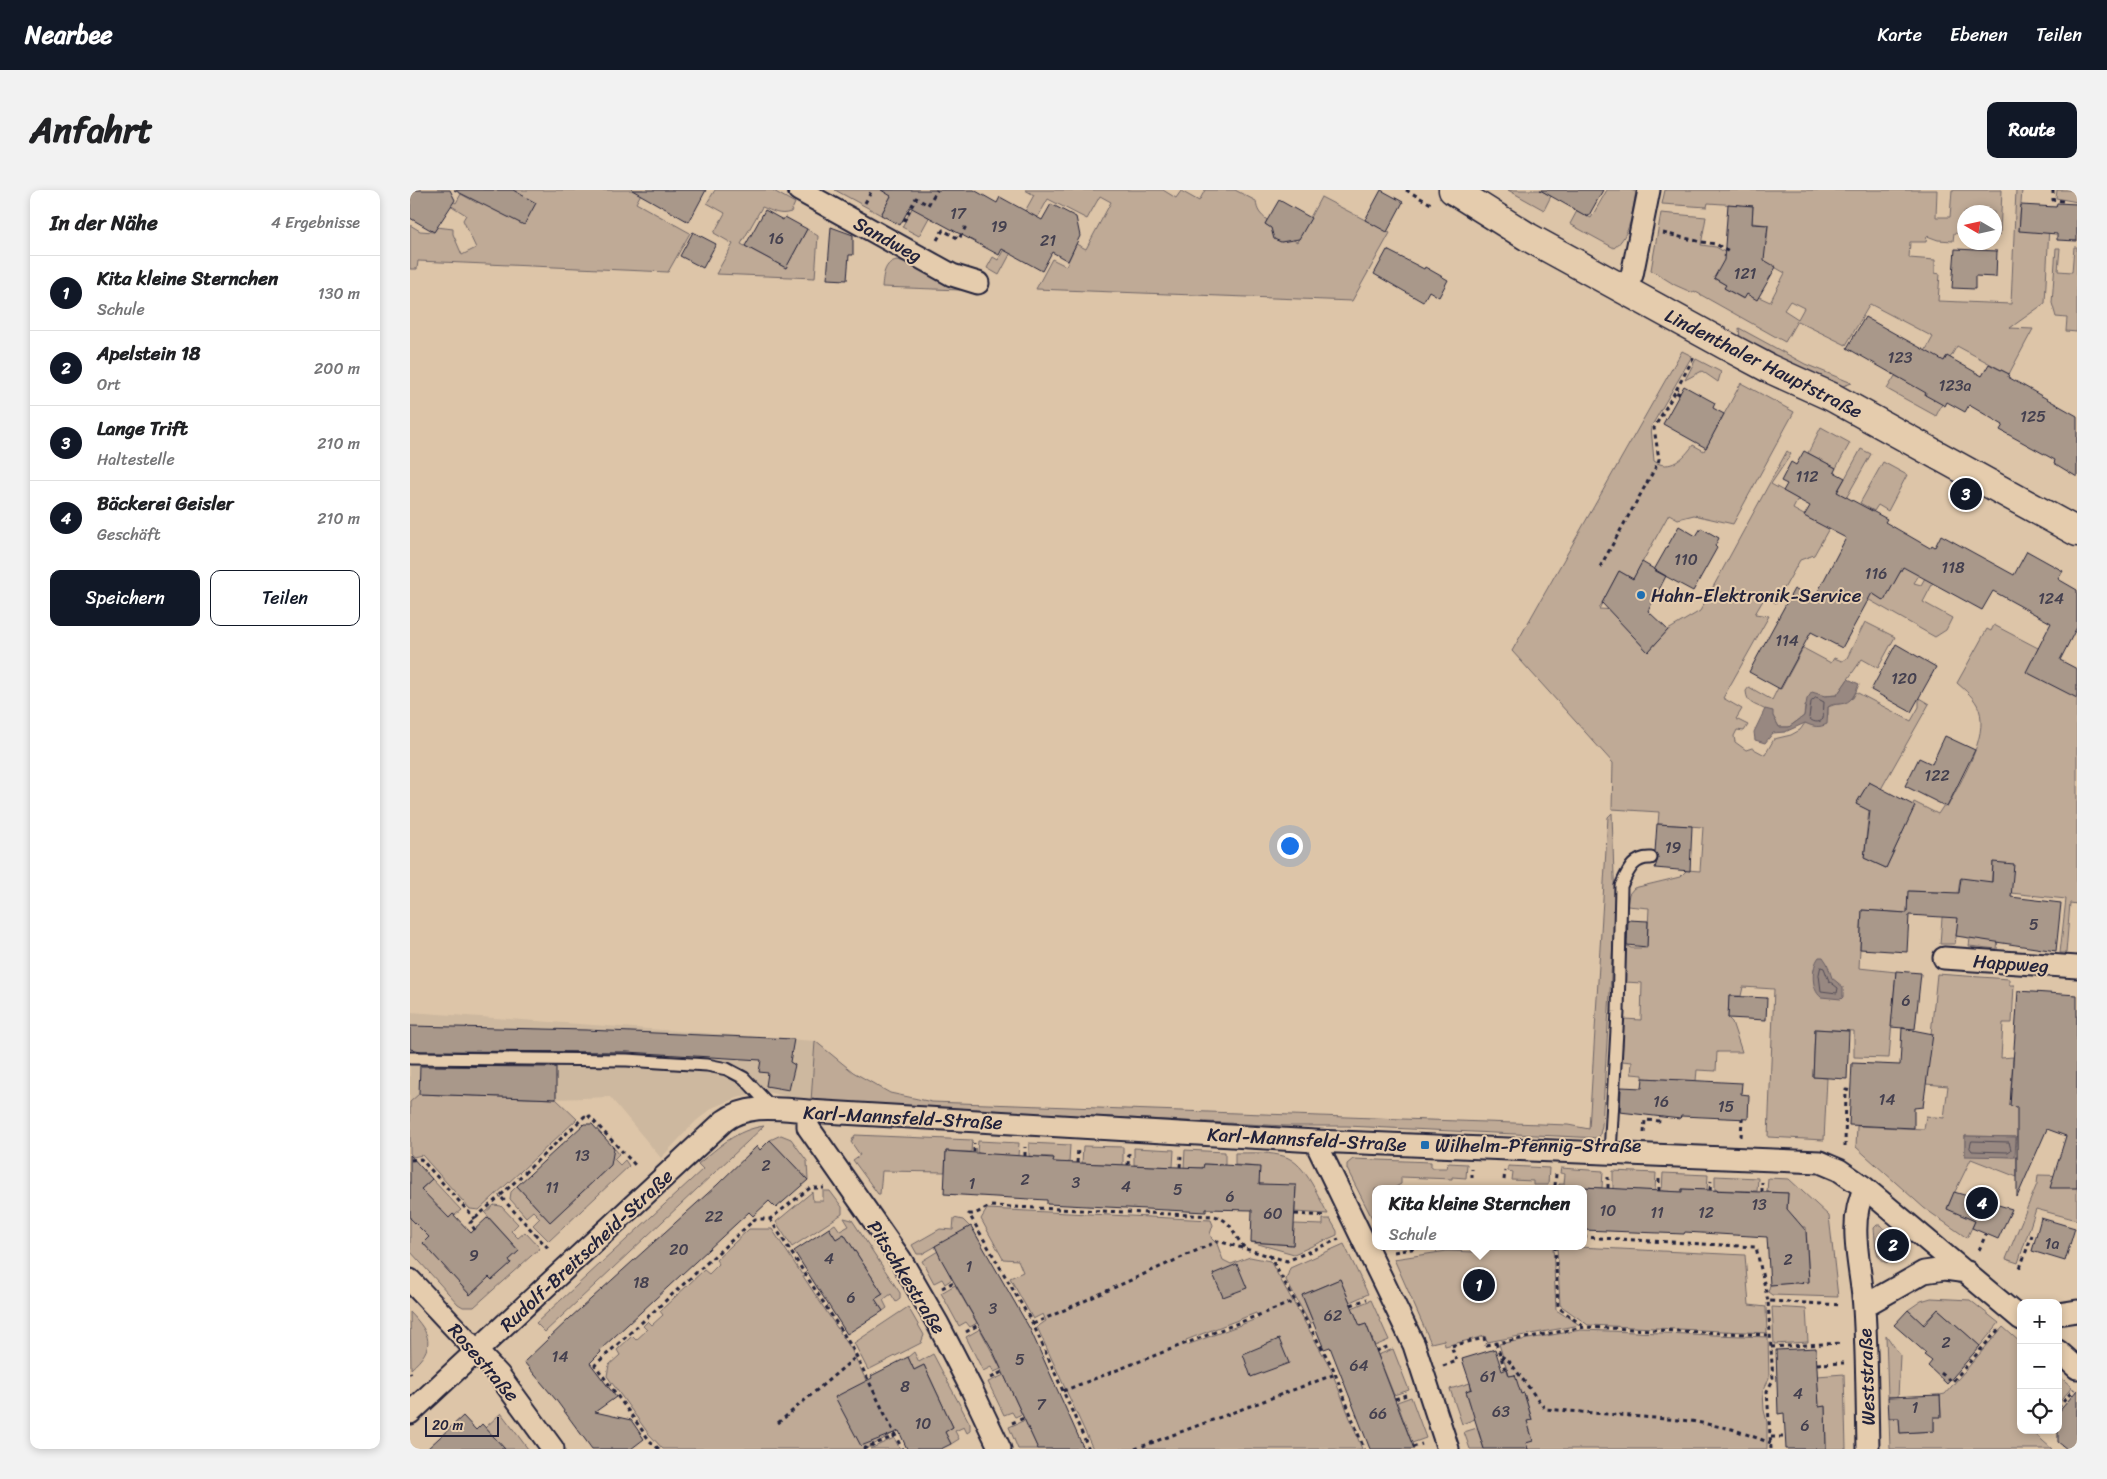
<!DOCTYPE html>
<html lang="de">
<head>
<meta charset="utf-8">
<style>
  body { margin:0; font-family:Sriracha,sans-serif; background:#f2f2f2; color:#202124 }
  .controls { position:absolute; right:15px; bottom:15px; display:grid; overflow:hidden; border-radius:10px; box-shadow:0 2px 8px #0003 }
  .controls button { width:45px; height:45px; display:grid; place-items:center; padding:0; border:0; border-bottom:1px solid #e0e0e0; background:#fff; color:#202124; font:25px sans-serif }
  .compass { position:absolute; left:1547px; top:15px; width:45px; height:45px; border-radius:50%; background:#fff; box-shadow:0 2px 8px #0003; rotate:279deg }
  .scale { position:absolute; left:15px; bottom:12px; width:74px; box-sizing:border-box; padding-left:5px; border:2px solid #22223b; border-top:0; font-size:14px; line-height:18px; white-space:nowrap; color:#22223b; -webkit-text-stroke:4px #e5ccad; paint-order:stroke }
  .you { position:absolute; left:879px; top:655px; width:18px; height:18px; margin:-12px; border:4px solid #fff; border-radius:50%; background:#1a73e8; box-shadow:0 0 0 8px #1a73e833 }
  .badge { display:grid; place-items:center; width:32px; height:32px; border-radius:50%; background:#111827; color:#fff; font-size:16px; font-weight:700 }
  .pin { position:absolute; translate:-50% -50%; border:2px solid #fff; box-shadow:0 1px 5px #0006 }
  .popup { position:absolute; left:962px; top:995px; width:215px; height:65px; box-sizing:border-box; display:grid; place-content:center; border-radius:10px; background:#fff; filter:drop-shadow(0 1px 4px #0005); font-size:16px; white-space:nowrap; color:#757577 }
  .popup b { font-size:19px; color:#202124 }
  .popup::after { content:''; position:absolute; left:50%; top:100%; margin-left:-10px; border:10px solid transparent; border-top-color:#fff }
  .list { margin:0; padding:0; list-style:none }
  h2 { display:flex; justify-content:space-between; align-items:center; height:65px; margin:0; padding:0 20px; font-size:21px }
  h2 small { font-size:16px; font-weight:400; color:#757577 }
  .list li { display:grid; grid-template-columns:32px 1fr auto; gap:15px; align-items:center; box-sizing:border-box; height:75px; padding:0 20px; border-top:1px solid #e0e0e0 }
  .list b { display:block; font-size:19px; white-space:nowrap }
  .list p { margin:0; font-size:16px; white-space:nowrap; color:#757577 }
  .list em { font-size:16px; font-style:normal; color:#757577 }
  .actions { display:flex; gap:10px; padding:15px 20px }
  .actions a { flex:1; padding:11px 0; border:1px solid #111827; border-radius:10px; text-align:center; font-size:18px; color:#111827 }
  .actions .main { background:#111827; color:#fff }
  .icon { flex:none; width:28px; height:28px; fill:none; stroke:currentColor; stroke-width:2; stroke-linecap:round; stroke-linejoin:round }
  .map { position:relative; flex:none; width:1667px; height:1259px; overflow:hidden; border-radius:10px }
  header { display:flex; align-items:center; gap:30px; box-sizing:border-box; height:70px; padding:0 25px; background:#111827; color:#fff }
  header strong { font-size:24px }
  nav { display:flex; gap:28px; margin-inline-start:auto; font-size:18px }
  .intro { display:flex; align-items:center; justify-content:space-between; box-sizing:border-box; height:120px; padding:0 30px }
  h1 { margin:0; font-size:35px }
  .button { padding:12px 22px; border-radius:10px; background:#111827; color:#fff; font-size:18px; font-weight:700 }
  main { display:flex; gap:30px; padding:0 30px }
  aside { flex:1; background:#fff; border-radius:10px; box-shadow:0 2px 8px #0003 }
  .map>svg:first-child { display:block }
  .built { fill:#cdb89f }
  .green { fill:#bfaa96; stroke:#706668; fill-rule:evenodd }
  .water { fill:#988881; stroke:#695f65 }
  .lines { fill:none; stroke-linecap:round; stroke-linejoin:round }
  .shore { stroke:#514b57; stroke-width:1 }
  .building { fill:#a9988a; stroke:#22223b }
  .service-casing { stroke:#22223b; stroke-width:15 }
  .minor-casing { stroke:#22223b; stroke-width:25 }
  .tertiary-casing { stroke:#22223b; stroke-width:31 }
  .path { stroke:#22223b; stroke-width:3; stroke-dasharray:4 4; stroke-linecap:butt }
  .service { stroke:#e5ccad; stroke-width:11 }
  .minor { stroke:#e5ccad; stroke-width:21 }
  .tertiary { stroke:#e5ccad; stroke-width:28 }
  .poi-dot { fill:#1f6fb2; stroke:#e5ccad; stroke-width:2 }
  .labels { text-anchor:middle; stroke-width:4; stroke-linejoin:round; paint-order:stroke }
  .number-label { font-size:16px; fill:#44404f }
  .street-label { font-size:19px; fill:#22223b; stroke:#e5ccad }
  .poi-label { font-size:19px; fill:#22223b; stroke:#e5ccad; text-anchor:start }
</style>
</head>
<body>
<header>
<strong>Nearbee</strong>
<nav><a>Karte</a><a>Ebenen</a><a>Teilen</a></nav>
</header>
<div class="intro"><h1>Anfahrt</h1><a class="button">Route</a></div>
<main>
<aside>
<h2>In der Nähe<small>4 Ergebnisse</small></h2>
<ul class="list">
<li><span class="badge">1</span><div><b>Kita kleine Sternchen</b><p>Schule</p></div><em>130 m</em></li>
<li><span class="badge">2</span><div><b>Apelstein 18</b><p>Ort</p></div><em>200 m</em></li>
<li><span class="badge">3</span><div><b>Lange Trift</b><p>Haltestelle</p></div><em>210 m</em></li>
<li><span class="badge">4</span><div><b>Bäckerei Geisler</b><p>Geschäft</p></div><em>210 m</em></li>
</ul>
<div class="actions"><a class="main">Speichern</a><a>Teilen</a></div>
</aside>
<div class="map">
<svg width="1667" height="1259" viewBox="0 0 1667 1259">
  <rect width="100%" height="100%" fill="#ddc5a8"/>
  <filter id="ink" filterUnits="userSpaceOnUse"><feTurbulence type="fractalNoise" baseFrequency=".02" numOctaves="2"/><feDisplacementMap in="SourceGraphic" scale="10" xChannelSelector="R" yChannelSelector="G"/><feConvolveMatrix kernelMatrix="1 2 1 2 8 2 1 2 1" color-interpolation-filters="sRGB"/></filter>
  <g filter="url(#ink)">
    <!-- built -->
    <path class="built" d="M0,822l405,29 -4,61 -48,-11 -26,7 -23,9 -18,14 -35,37 -51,-61 -54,2 -137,-5 -9,8z"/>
    <!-- green -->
    <path class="green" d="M73,0h160l-7,13 54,30 -22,39 -250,-11 -1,8h-7v-44l10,6 14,1 3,-5 16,2v5l9,21 14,-7 -13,-28 3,-5 -19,-12 2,-4 7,4 5,-9 16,9z
      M305,0h57l23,13 -4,9c-12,4 -18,-1 -29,-5l-21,37 45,24 21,-39 11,7 -3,42 -99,-4 17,-30 -19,-11 11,-20 -18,-10z
      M425,0h59l-13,25z
      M534,0l-25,46 -17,-9 14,-26z
      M615,0h138l13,8 5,-7 18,10 6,-11h30l21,11c1,10 4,13 11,19l-2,4 8,5 1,9 7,4 5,-1 4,-3 7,4 24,-45 69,36 -38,68 -316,-12 16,-30 14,7 10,-22 10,5 25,-47 -11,-6 -13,23 -39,-20 -14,25 -6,-3 -29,54 -12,-7 6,-11 5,3 36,-65z
      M1098,0h32l11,6 -7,14z
      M1197,0h24l5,2c-4,20 -5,43 -22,56l-44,-24 7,-13 14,7z
      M1255,0h272l-1,27h14l2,-27h50l-2,45h-5l-1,-23h-30v22l-10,-1 -1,8 -15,-1 -11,-4 -1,6h-16l-1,16 26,2v13l5,1 -2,27 73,3 5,-114h6l-3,41 31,-24 -5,96 -35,25 23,1 -24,45 -52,-28 -7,12 -4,-1 -21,37 17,10 -6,12 -49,-27 8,-13 13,6 25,-45 -63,-33 -24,41 -49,-24 -12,21 -91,-51 -1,2 -18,-8 -24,-15 10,-57 45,4 -5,28 15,2 12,7 -13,25 11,6 -2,3 19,11 4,-5 10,5 2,-2 11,5 15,-29 -28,-16 10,-16 1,-16 -16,-2 1,-17 -45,-3 -1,4 -45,-3zM1380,111l14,7 -6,11 -14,-9z
      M1647,0h20v12l-21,-4z
      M1664,57h3v85l-11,-1 1,-13 -11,-1 -4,-14 4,-55h4l-2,23 14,1z
      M487,70l8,2 55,28 -78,-3c1,-11 2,-25 15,-27z
      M1329,138l66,36 47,19 -12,4 -100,-48z
      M1272,161l10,5 -41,71 3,34c16,11 30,-3 39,-16l11,6 37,-68 53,29 -61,112 -39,-9 -16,4 -9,-5 -36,65 -14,-8 -20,38 18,1 -2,6 33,36 20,-22 32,-19 87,-160 4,3 -20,30 27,15 -5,10 27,15 41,-75 10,5 -57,101 -14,5 -24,43 -11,-6 -10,17 14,2 -46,82 19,11 -6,10 12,6 -4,6 -7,-1 -3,6 1,6 11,8 6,-2 13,7 9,-16 17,-4 9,-5 5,-7 23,-8v-8l25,-9 3,-6 55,29 8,-14v-9l10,6 -48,85 -12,-7 -13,22 13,6 -5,48 22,10 20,-43 -3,-1 11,-22 24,12 6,-9 4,1c12,-24 41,-69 31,-97 -4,-11 -14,-19 -22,-26l30,-54 4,2 3,-6 44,23 39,46v210l-7,-1 -4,50h-6l6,-54 -55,-6 -18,-31 -3,37 12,1 -5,49 -28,-3 9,-65 -18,-2 -5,37 4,1 -4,27h-15l4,-52 -35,-1 -2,22 -45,-3 -3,58 37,4 -7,86 -35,-1v-26l-39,-2 -2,48 14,1 -3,62 -56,-3 6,-148 -31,-2 -2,9h-12l-1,22 4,4 10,30h-25l-1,19 -19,-1 -1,11 -53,-3v-3l-12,-1 1,-12 -10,-1 2,-42 17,1 1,-37 -17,-1v-37l6,3h16l2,-40 -22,-2 2,-12 5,-6 46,-11 7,-7 13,1 3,-44 -45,-3 1,-12 -47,-3 1,-46 -101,-112z
      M1286,169l25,13 -3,10 -16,-11 -17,9z
      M1411,237l29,16 -14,25 -28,-15z
      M1473,272l24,13 -19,36 -10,-6 -4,6 -14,-8z
      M1494,375l15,10 -5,8 7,2 4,-7 8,5 -10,19 29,16 -6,12 -11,7 -87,-49 3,-6 33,18z
      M1455,432l30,15 -17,31 -16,-9 -25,36 -12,1 -20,10 -1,10 -15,11h-10c-3,-6 -8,-16 -15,-18 -10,-5 -17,-5 -18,-18l3,-4 23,13 6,-12 3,1 22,-41 28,15 3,-5 8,3 5,-3z
      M1202,623l3,95 -13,218 -3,12 -252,-12h-61l-475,-24 4,-61 38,31 37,21 42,9 636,23 21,4 19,-312z
      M1527,784l72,5v6h5l-2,38h-9l-2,35 12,-1 -3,49 31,2 -25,29 -51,-1v19l52,2v20l-46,-18 -24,49 28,13 -8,17 -43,-30 -68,-61 1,-21 67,3 2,-13 18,2 4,-32 -22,-2z
      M9,904l137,5 21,20 -98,91 -9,-1 -48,-54 -9,2 -3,-4v-51z
      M354,936l-219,206 -9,-9 167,-154 -5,-5c22,-18 38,-34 66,-38z
      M371,945l10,4 16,22 1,19 -38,-40z
      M445,945l117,5 -1,12 -25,-1 -1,21 -63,-1 -2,23h-2l-25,-34 7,-5 -9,-13z
      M568,951l41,2 -1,13 -37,-2 -4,-2z
      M619,953l41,2 -1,18 -16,-1v-5l-24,-1z
      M673,956l40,1v18l-41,-2z
      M724,958l40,2 -1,17 -39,-2z
      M205,959l4,5 -5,5 6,6 5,-5 4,6 -80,75 -16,-16 7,-7 -7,-7 -7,6 -16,-18 1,-7 6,-6 33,36 61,-57 -7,-7z
      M775,960l40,2v13l-21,-1 -1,4h-19z
      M825,963c15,0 30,-1 44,2 26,4 37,39 49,59l-33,-2 1,-26 -37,-2v-17l-24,-2z
      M943,969l78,3v6h16l1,-5 19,1 -1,14 -14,-1v2l-51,-2v7l-9,5h-17v28l-3,1 -25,-49v-5z
      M1098,976l41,2 -1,17h-15v-4l-21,-1 1,-8 -5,-1z
      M1151,978l42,3 -1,17 -43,-2v-2h5l1,-10 -5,-1z
      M1203,981l43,2 -1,18 -42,-2z
      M1253,983l45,2 -1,15 -25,-1v3l-20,-1z
      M1628,985l39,1v44l-41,-11 -18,54 -12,-4 31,-75z
      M1305,986l43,2 -1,13 -42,-1z
      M1358,988l21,1 40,37 9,81 -66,-2 -4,-3 2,-7 39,-4 -3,-54h-10v-8l-4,-4h-5l1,-22 -21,-1z
      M22,989l29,31 -6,5 -2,-1 -30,29 47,52 19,-18 3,3 19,-17 -2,-3 10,-9 -34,-38 9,-8 7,1 17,18 -7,7 7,7 7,-6 15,16 -66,59h-11l-5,-3 -48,-53v-51z
      M413,1001h7l12,16v7l-50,33 -16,-25 36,-30 1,9h10z
      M577,1019l224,11 2,5 -3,9 2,5 5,5 6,16 8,4 19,-7 20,4 60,106 32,82h-269l-56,-122 9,-6 -3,-7 -10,5 -23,-41 13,-6 -5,-12 -15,-1 -22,-40zM846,1123l3,5 -72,27 -1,-5z
      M434,1028l8,2 48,73v6l-4,3 -5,-8 -8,6 4,8 -4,3 -8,-12 8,-5 -39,-60 -8,5 -7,-11 6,-4 5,7 9,-5z
      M544,1028l9,2 7,7 -48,27h-5l-5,-9 28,-16 13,1z
      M913,1029h7l7,12v4l-43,19 -43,-12 42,3 1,-21 29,1z
      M1467,1035h3c11,10 29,19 19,35 -25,11 -23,-15 -25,-32z
      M339,1039h23l79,120 41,85 -26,15h-203l-15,-16 -41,-57 2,-11 11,-10 -3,-5 15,-14 4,4 11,-10 -4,-4 5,-5 4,4 11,-10 -3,-4 44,-41 5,4 10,-10 -3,-4z
      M934,1054l24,50 -18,8 -10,-23 -38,16 11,27 -3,2 -24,-44 4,-12z
      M1065,1056h78l3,64 24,15 -93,17 -2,-6 -40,10 -1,-6 -13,3 -37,-84 53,-8 28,1z
      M1147,1056l188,9 4,50 17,2 1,26 -179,-8 -28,-20z
      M528,1061l14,28 -7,5 -3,-5 -8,4 -12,-22z
      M545,1095l22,38 -7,4 -4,-5 -7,4 -18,-33z
      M1521,1108l39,2 29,23 -19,23 -42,-37 -15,15 -15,-14 13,-9z
      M961,1110l18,40 -14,6 -9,-22 -6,2 -8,-18z
      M498,1117l16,28 -3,8 -53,27 -14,-27z
      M1362,1117l34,2 2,33 -34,2z
      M0,1122c21,22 26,35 1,57z
      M1593,1137l18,16v87h14l-1,3 18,16h-162l-1,-30 10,-1 1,15 34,-2v-14l7,-1 -1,-21 5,-1z
      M570,1139l21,40 -7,3 -3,-5 -8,4 -17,-34z
      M1171,1140l187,7 1,42 -6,12 1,19 3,12v27h-239l-2,-6 7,-3 -6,-19 5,-2 -8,-26 -5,2 -4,-20 -6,1 -10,-32z
      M1476,1145l14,20 -2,42h-10z
      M983,1159l16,41 -15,5 -16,-40z
      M504,1162l5,10 14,-8 37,70v7l-3,2 -3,-6 -9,4 4,8 -8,5 -6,-12 8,-5 -29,-62 -10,5 -6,-13z
      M1434,1184l2,75h-20l-1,-42h-6l-2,-31z
      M594,1185l18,39 -7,3 -3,-5 -8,3 -16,-33z
      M1648,1185l14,12 -14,17z
      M1060,1193l1,6 -5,2 9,28 -13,5 -12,-35z
      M1001,1207l15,41 -14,5 -15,-41z
      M91,1223l27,36h-23l-20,-21z
      M615,1230l13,29h-20l-9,-22z
      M1067,1238l7,21h-14l-6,-17z
      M484,1248l6,11h-30z"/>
    <!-- water -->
    <path class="water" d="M1438,489l11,5c-4,10 -7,19 -19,20 -6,1 -7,-1 -12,3l-1,17c-8,4 -13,3 -22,-1l-20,9 -12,1 -8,10 -10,-3 -1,-8 11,-23 8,2v5l6,11h10l15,-11 3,-17 5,-7 13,4 12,-1z
      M1409,767h4l4,6 5,15 11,9v10l-2,2 -20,-2c-10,-7 -10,-30 -2,-40z
      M1555,946l51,1 -1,20 -50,-1z"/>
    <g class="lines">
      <!-- shore -->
      <path class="shore" d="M1406,508l8,4 -1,17c-4,5 -11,3 -14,-1l2,-16z
        M1411,777l3,1 5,13 9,7 -1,5 -16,-2 -2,-16z
        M1562,951l37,1 2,8 -3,2 -36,-1 -2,-3z"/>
    </g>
    <!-- building -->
    <path class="building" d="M0,0h40l5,10 -21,32 -24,-14z
      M44,0h59l23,13 -12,22z
      M222,0h74l-17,32z
      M471,0h93l23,13 3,-6 42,23 9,-16 25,13 4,19 -12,25 -16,-9 -10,19 -40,-22 -3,6 -89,-48 -10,18 -19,-10 10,-19z
      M971,0l22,12 -16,30 -22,-12z
      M1130,0h63l-15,27z
      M869,10l32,18 -12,21 -18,3 -7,-3 -3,-11 -6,-4z
      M1647,13l20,1v37l-20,-1v-6l-38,-3 2,-26 35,2z
      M1318,14l25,2 -1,18 16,1 -4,35 12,7 -19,33 -10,-6 -3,5 -20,-11 2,-3 -12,-7 10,-18z
      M355,20l18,10 2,-3 22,12 -21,39 -41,-22z
      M421,37l22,8v20h-4l-2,25 -20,-1z
      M283,42l23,12 -13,24 -23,-12z
      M1545,59l42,2 -1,26 -21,-1v13l-23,-1z
      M977,60l37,19 1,-2 23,13 -9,17 -10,-6 -6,11 -49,-28z
      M1455,127l79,44 3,-5 35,20 7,-12 20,10 -1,3 69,39v61l-23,-14 1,-3 -55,-30 3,-5 -34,-20 -4,7 -18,-10 -2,4 -20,-11 1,-2 -79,-45z
      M1274,196l31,17 -2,5 11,6 -18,34 -43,-24z
      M1394,261l32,17 -2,4 11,6 -8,14 50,27 -2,3 45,26 2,-3 3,2 6,-12 73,40 13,-24 36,20 -5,8 19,11v37l-17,33 17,9v29l-51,-26 25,-49 -58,-32 -11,19 -79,-43 -19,34 -12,-8 -30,55 -31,-16 -31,57 -31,-17 45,-83 20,10 32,-61 -42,-22 6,-10 -27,-15 4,-7 -6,-3 10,-19 5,3z
      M1269,336l17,10 5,-8 18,10 -4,8 2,2 -24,43 -39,-21z
      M1232,372l24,14 -18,35 20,19 -20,22 -46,-49 17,-32 14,8z
      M1486,454l40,23 -25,45 -40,-22z
      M1535,546l30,14 -28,57 -42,-21 14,-28 13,6z
      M1459,592l46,24 -29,62 -22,-10 6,-47 -14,-7z
      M1247,634l35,2 -2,45 -35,-3 3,-10 -3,-6z
      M1583,672l21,2 -3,33 50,6 -5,48 -100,-15 2,-18 -49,-3 -2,37 -47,-3 2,-39 45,3 1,-22 51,2 2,-15 31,4z
      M1218,730l20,1 -1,26 -20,-2z
      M1486,781l25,2 -6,56 -24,-2z
      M1608,801l59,4v193h-27l16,-52 -19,-7 -30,68v-90l-7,-1z
      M1319,806l38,2 -1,22 -38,-2z
      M0,836l176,4 208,9 -4,23 5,3 -6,25 -23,-4 2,-13 -9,-1 2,-12 -134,-8 -206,-1 -11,-2z
      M1492,838l31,6 -10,73 -9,1v20l-65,-3 3,-62 48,2z
      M1405,839l34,2 -2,48 -34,-2z
      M10,876l136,1v32l-137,-5z
      M1233,888l99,5 -1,11 8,1 -1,24 -67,-3 -1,3 -60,-7 1,-25 21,1z
      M174,934h8l22,24 -3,17 -61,57 -33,-36z
      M360,950l38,40 -32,28 -7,-7 -16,15 -4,-4 -149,138 1,2 -11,11 26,34 -21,15 36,8 13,19 -13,10h-39l-36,-49 -32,-38 46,-44 147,-133 40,-39 3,4z
      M536,961l108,7 -1,4 150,6 1,-4 56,3 -1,17 37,1 -3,60 -42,-3 1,-32 -46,-1v3l-159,-8v-4l-103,-6z
      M0,965l22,24 -11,10 28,29 4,-4 18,19 17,-16 31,34 -10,9 2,3 -19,17 -3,-3 -19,18 -47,-52 6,-6 -19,-19z
      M1173,997l99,5v-3l106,4 -1,16 19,22 3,51 -39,3 -3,-48 -82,-5 -1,2 -101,-4z
      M1544,1002l58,17 -14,30 -26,-11 3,-7 -28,-12z
      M1631,1028l34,10 -10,33 -33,-10z
      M561,1036l59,103 54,120h-46l-46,-100 -51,-90 -6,-13z
      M419,1038l7,11 8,-5 39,60 -8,5 8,12 -36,23 -53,-83z
      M827,1074l10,24 -24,9 -10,-23z
      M930,1089l20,47 6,-2 48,125h-44l-40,-102 -6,2 -22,-54z
      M1528,1119l42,37 -33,38 -19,-18 4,-5 -8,-6 2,-2 -32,-28 14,-15 16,15z
      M869,1149l10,24 -38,14 -8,-23z
      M1406,1158l3,59 6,-1 1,43h-40l-2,-36 -6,1 -2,-64z
      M1085,1159l7,22 5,-2 2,7 6,-1 6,19 3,-1 8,27 -5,1 6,20 -7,2 2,6h-44l-18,-58 6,-2 -10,-30z
      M498,1167l6,13 10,-5 29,62 -8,5 6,12 -10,5h-34l-8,-18 -38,15 -26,-49 37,-19 -1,-2z
      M1667,1200v59h-10l-9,-7v-29z
      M1530,1205l1,22h-7v14l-34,2 -1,-15h-10l-1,-21z
      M53,1226l13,14 6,-6 23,25h-78z"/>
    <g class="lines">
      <defs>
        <path id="service" d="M0,868l217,2 80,5 20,4 17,9 29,31
          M1200,963l8,-141 3,-126c7,-15 12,-29 30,-28"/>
        <path id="minor" d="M389,0l153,85 26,8
          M1215,99l7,-14 17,-85
          M1534,768l133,9
          M398,921v16l93,133 37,64 34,66 28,59
          M905,951l99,204 34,104
          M1455,998c-19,36 -3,82 -1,120 3,47 3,94 4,141
          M0,1090l89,95 54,74
          M1454,1116l60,-34 21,-3 22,3
          M1648,1124l19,-3
          M1648,1161l19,17
          M0,1223l314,-292c24,-18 55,-12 84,-10l507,30 505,21 19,8 26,18 156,131"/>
        <path id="tertiary" d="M1043,0l75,47 208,114 32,17 64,29 245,135"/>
      </defs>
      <!-- service casing -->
      <use href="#service" class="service-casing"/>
      <!-- minor casing -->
      <use href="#minor" class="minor-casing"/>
      <!-- tertiary casing -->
      <use href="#tertiary" class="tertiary-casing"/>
      <!-- path -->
      <path class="path" d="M996,0l25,14
        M1643,0v10l11,1v3
        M455,13l7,-13
        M494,31l12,-23 12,7 9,-15
        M1253,43l39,9 14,2 13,8
        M527,50l6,-10 16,9 6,-11h-2
        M1270,204l-5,-2 19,-35
        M1190,377l58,-104 1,-4 -5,-31 21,-36
        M1234,943l1,-13 14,1 1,-4
        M1331,947l1,-18
        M1435,957l1,-57 5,1
        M564,962v-9
        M615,966v-9
        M1,970l10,-1 54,60
        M667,973l1,-15
        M718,975l1,-12
        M770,977l1,-11
        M1062,988v-9
        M1094,990l1,-9
        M1145,996l1,-12
        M1198,998v-11
        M1300,1000l1,-9
        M1249,1001v-15
        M1352,1002v-10
        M885,1024l32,2
        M360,1029l83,130 49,100
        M65,1040l-5,-7 30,-27
        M1173,1047l173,10 12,54
        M1145,1056l3,61 26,20
        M138,1058l-48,-52 87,-82 49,52
        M1569,1060l7,-16
        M984,1062l34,-6
        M859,1065l64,113 31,81
        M1610,1078l12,-33
        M532,1098l12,-6
        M941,1115l16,-6
        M623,1134l185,-83 69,20 52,-22
        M556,1142l12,-7
        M1086,1153l9,26
        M1361,1157l71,-4
        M966,1161l14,-5
        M1091,1166l8,5 36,48 146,12 41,8 39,14
        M1407,1174l27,-1
        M1033,1176l14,-5 -6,-15 33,-8 2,7 99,-18 185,8
        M0,1182l1,2
        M1531,1183l11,9 47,-53
        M581,1188l11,-6
        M653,1201l232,-90
        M985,1209l11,-4
        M1648,1218l16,-19
        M368,1233l79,-67
        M602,1233l12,-5
        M1361,1247h14
        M1003,1257l9,-3
        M249,1259l-9,-8 -55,-76 160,-146h15l40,-31h14
        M453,1259l32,-13
        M679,1259l-56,-125 -64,-110c9,1 14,-6 22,-8l223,10c20,5 18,19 31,32
        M725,1259l198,-74
        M1361,1259l-4,-58 6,-11 -5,-79 74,4"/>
      <!-- service -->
      <use href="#service" class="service"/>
      <!-- minor -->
      <use href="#minor" class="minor"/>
      <!-- tertiary -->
      <use href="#tertiary" class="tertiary"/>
    </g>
  </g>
  <!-- markers -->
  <g class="poi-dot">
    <circle cx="1231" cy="405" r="5"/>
    <rect x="1010" y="950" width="10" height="10" rx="2.5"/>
  </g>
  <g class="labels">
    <!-- number labels -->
    <g class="number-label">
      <text x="548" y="29">17</text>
      <text x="589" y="42">19</text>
      <text x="366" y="54">16</text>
      <text x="638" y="56">21</text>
      <text x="1335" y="89">121</text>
      <text x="1490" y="173">123</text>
      <text x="1545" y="201">123a</text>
      <text x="1623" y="232">125</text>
      <text x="1397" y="292">112</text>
      <text x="1276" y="375">110</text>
      <text x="1543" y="383">118</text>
      <text x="1466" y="389">116</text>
      <text x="1641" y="414">124</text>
      <text x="1377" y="456">114</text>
      <text x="1494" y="494">120</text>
      <text x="1527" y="591">122</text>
      <text x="1263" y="663">19</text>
      <text x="1624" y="740">5</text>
      <text x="1496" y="816">6</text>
      <text x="1477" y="915">14</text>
      <text x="1251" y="917">16</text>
      <text x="1316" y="922">15</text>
      <text x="172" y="971">13</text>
      <text x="356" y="981">2</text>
      <text x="615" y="995">2</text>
      <text x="666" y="998">3</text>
      <text x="562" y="999">1</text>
      <text x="716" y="1002">4</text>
      <text x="142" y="1003">11</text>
      <text x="768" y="1005">5</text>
      <text x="820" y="1012">6</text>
      <text x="1349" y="1020">13</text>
      <text x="1198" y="1026">10</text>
      <text x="1247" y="1028">11</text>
      <text x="1296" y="1028">12</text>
      <text x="863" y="1029">60</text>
      <text x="304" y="1032">22</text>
      <text x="1642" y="1059">1a</text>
      <text x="269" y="1065">20</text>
      <text x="64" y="1071">9</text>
      <text x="419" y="1074">4</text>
      <text x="1378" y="1075">2</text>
      <text x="559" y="1082">1</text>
      <text x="231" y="1098">18</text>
      <text x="441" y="1113">6</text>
      <text x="583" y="1124">3</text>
      <text x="923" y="1131">62</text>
      <text x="1536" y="1158">2</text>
      <text x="150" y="1172">14</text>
      <text x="610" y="1175">5</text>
      <text x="949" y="1181">64</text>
      <text x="1078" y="1192">61</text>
      <text x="495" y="1202">8</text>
      <text x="1388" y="1209">4</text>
      <text x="631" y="1220">7</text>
      <text x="1505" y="1223">1</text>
      <text x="1091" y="1227">63</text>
      <text x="968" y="1229">66</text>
      <text x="513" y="1239">10</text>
      <text x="1395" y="1241">6</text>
    </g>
    <!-- street labels -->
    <g class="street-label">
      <text transform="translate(478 49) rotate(29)" y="7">Sandweg</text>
      <text transform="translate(1354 173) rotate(27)" y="7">Lindenthaler Hauptstraße</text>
      <text transform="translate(1601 773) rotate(4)" y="7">Happweg</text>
      <text transform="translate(493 927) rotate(3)" y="7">Karl-Mannsfeld-Straße</text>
      <text transform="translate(897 949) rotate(3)" y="7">Karl-Mannsfeld-Straße</text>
      <text transform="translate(176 1060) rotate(-43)" y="7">Rudolf-Breitscheid-Straße</text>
      <text transform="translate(497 1087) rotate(58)" y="7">Pitschkestraße</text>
      <text transform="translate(74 1172) rotate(49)" y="7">Rosestraße</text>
      <text transform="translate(1456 1187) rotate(-92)" y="7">Weststraße</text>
    </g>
    <!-- poi labels -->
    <g class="poi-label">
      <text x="1241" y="412">Hahn-Elektronik-Service</text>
      <text x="1025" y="962">Wilhelm-Pfennig-Straße</text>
    </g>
  </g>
</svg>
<div class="controls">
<button>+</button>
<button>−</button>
<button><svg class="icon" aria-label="locate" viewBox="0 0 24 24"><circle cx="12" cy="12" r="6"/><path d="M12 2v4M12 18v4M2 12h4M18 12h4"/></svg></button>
</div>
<svg class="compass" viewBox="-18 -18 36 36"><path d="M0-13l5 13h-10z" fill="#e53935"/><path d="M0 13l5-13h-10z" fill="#757577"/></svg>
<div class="scale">20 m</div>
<div class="you"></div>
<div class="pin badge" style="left:1069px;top:1095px">1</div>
<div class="popup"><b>Kita kleine Sternchen</b>Schule</div>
<div class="pin badge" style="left:1483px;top:1055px">2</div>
<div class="pin badge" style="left:1556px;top:304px">3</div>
<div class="pin badge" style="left:1572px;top:1013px">4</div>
</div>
</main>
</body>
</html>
